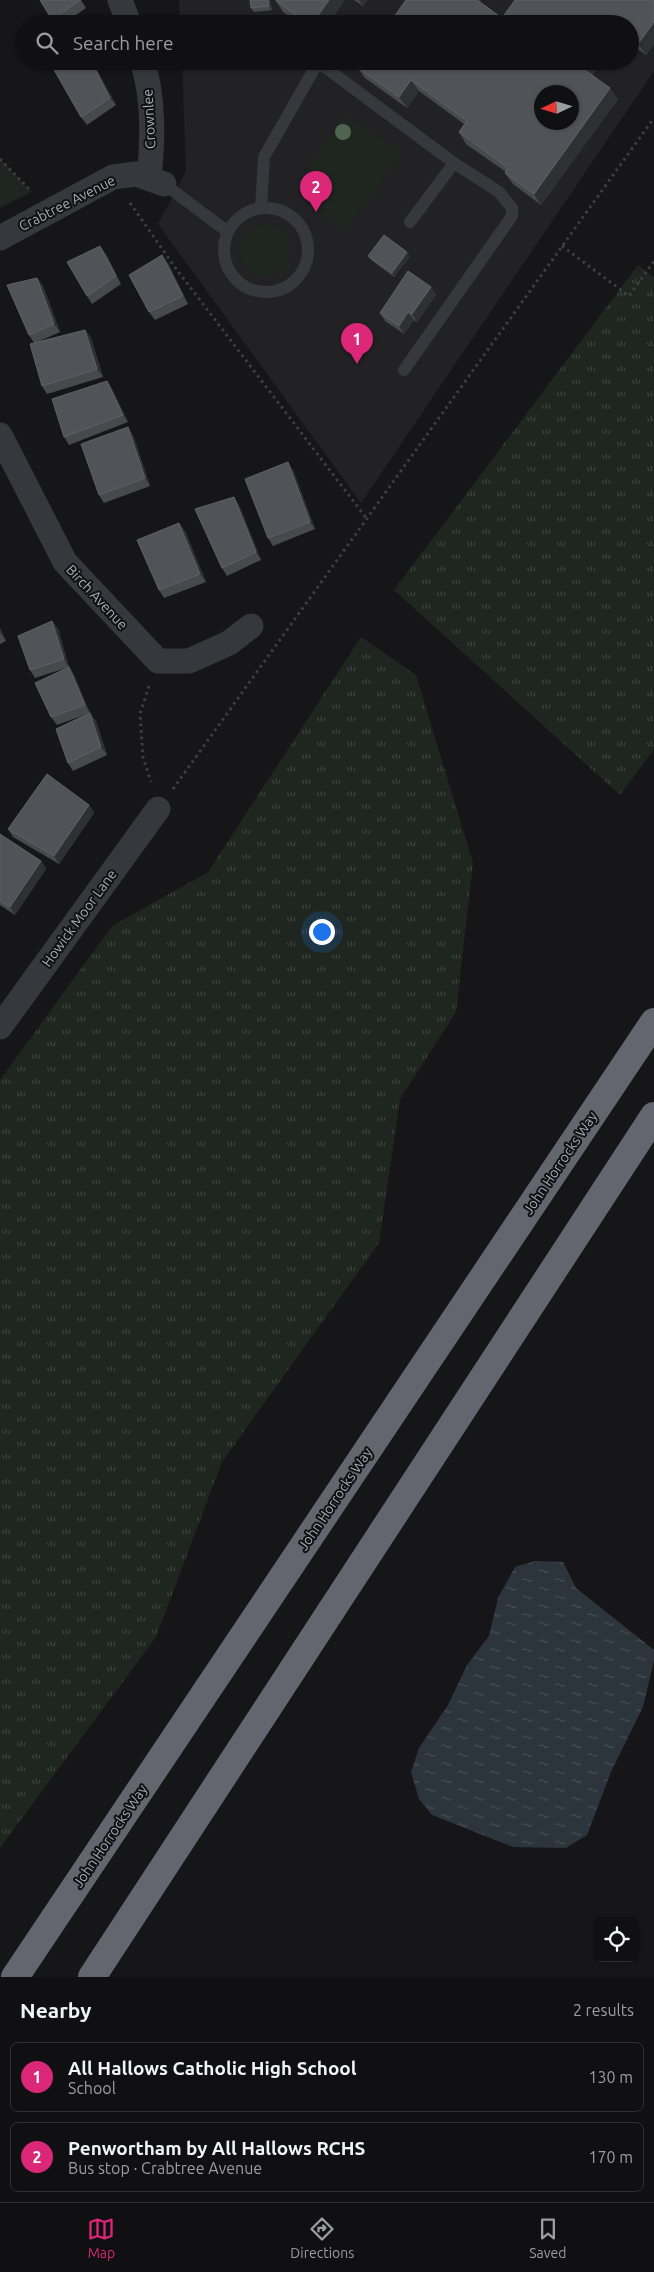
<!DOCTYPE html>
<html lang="en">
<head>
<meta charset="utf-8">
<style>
  body { margin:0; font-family:Ubuntu,sans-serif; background:#1e1e20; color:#f1f3f6 }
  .controls { position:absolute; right:15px; bottom:15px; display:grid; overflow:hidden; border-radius:8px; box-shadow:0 1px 4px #0004 }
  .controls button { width:45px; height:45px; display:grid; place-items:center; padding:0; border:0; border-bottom:1px solid #303032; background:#101012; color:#f1f3f6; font:25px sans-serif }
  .compass { position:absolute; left:534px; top:85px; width:45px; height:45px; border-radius:50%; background:#101012; box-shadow:0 1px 4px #0004; rotate:266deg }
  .you { position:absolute; left:321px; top:931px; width:18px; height:18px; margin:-12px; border:4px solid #fff; border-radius:50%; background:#1a73e8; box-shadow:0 0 0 8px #1a73e833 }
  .badge { display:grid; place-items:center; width:32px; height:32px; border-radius:50%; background:#db2777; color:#fff; font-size:16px; font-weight:700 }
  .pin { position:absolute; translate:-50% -41px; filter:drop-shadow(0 1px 2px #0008) }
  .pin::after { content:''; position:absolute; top:26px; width:18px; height:15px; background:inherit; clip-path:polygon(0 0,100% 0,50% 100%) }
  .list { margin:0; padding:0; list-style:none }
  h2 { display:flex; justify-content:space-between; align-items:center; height:65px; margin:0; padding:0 20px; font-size:21px }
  h2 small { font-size:16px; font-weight:400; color:#9c9d9f }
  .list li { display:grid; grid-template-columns:32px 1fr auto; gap:15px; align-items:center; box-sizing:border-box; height:70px; margin:0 10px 10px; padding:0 10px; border:1px solid #303032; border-radius:8px }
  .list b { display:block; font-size:19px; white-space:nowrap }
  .list p { margin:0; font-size:16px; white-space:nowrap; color:#9c9d9f }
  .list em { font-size:16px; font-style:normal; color:#9c9d9f }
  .icon { flex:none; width:28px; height:28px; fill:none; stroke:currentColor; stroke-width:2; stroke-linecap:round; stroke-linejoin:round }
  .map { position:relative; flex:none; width:654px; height:1977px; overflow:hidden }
  .search { position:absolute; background:#101012; box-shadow:0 1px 4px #0004; left:15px; right:15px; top:15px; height:55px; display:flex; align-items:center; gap:12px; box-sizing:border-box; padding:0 18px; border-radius:28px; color:#9c9d9f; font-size:19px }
  .sheet { height:225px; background:#101012 }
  nav { display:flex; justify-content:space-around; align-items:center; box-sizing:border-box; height:70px; border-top:1px solid #303032; background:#101012; font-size:14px; color:#9c9d9f }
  nav a { display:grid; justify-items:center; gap:2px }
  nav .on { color:#db2777 }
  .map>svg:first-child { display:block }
  .built { fill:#222225; fill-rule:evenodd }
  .grass { fill:#1e261f }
  .park { fill:url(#park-tufts) }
  .water { fill:url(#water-ripples) }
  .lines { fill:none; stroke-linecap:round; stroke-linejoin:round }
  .path { stroke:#3d3f44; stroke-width:3; stroke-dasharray:2.5 4; stroke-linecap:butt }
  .lane { stroke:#37383d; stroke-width:12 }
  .street { stroke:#37383d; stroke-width:25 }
  .highway { stroke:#63666e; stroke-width:28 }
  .tree { fill:#506452 }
  .wall { fill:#47494d }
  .shaded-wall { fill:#2f3033 }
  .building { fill:#525359; stroke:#5f6168; fill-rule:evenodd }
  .labels { text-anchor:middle; stroke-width:4; stroke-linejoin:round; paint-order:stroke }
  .street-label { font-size:14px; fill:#a8adb8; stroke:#111113 }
</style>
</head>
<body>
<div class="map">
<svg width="654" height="1977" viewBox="0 0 654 1977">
  <defs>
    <pattern id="park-tufts" width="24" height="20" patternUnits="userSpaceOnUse" patternTransform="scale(1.25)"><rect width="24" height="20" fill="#1e261f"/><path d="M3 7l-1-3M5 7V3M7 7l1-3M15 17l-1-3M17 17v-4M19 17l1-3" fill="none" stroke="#3c433d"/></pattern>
    <pattern id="water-ripples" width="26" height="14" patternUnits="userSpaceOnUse" patternTransform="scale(1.25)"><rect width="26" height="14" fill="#2c353c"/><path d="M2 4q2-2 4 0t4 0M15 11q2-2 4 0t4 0" fill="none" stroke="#485056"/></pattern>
  </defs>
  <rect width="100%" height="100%" fill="#161618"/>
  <!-- built -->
  <path class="built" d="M179,0h475v71l-293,432 -203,-279 28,-53 -4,-110h448v-37h-450zM542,92h30v30h-30z"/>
  <!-- grass -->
  <path class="grass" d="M347,115l56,38 -61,82c-14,-20 -40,-47 -31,-73z
    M0,159l32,33 -32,16z
    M239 250a26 26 0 1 1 52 0a26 26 0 1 1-52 0Z"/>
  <!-- park -->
  <path class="park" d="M638,265l16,12v472l-34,46 -226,-205z
    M361,637l55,38 57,188 -17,149 -56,87 -21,144 -157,219 -66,175 -156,211v-768l112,-154 96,-54z"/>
  <!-- water -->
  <path class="water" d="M535,1561l28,1 13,26 78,62v10l-11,47 -32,65 -24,63 -21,13 -53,-1 -81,-32 -13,-16 -8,-27 8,-24 29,-43 19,-40 22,-29 9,-38 17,-31z"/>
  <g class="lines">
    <!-- path -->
    <path class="path" d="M0,159l30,31
      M130,203l47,67 190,249
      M562,246l67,50 25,-35
      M149,686l-9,28 3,43 8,25
      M173,789l481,-671"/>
    <!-- lane -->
    <path class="lane" d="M164,184l64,48
      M224 250a42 42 0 1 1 84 0a42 42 0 1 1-84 0Z
      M261,208l3,-51 54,-95 136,101 45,29 13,16v8l-108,154
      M410,222l44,-59"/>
    <!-- street -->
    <path class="street" d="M120,0l9,24
      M142,61c12,34 11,81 7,116
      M0,238l113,-61 23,-3 28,10
      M0,435l65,127 93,99h31l40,-18 22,-17
      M0,1027l158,-218"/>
    <!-- highway -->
    <path class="highway" d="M15,1977l639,-955
      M92,1977l562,-861"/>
  </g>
  <!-- trees -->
  <circle class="tree" cx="343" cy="132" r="8"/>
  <!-- wall -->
  <path class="wall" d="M40,0h41l5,8 -23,16h-8z
    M270,0l2,10 -18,2 -3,-4z
    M345,0l-17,24h-27l-18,-12 -7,-11z
    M354,0h13l-4,6z
    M481,0l-1,2 22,16 152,-18v44l-8,11 -16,-12v-19h-241z
    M92,61l24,44 -29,20 -6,-8z
    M602,61l-10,14 26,24 -77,106 -28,-21 -8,-11 1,-1 -40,-28 -7,-12 5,-8 -45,-33 -12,17 -42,-30 -8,-11z
    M106,254l15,30 -29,20 -5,-8z
    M368,256h42l-16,21 -23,-17z
    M168,263l20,41 -33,16 -6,-8z
    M37,278l6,8 17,46 -25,11 50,-13 6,8 12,39 -56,17 -5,-8 -8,-43 -5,-8z
    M431,287l5,8 -19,27 -3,-2 -10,14 -19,-13 -5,-8z
    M107,381l5,8 16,33 -59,23 -5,-8z
    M133,435l17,51 -46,17 -5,-8z
    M293,470l22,59 -42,17 -5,-8z
    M239,505l22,55 -34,16 -5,-8z
    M185,531l21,51 -42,16 -5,-8z
    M52,621l6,8 11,38 -34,11 -5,-8z
    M0,628l6,13 -6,3z
    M69,667l5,8 16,38 -33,12 -6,-8z
    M90,713l6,8 11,34 -34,16 -5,-8z
    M89,805l5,8 -35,51 -46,-27 -5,-8z
    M0,834l41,27 5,8 -31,46 -15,-10z"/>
  <!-- shaded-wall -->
  <path class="shaded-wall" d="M268,0h2l2,10 -3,-4z
    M329,0h16l-17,24h-16z
    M359,0h8l-4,6z
    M654,22v22l-8,11 -8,-11z
    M91,61h1l24,44 -6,-7z
    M586,61h16l-13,17 -8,-11z
    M411,80l8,11 -12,17 -8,-11z
    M610,88l8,11 -77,106 -7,-11z
    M100,246l6,8 15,30 -5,-8z
    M407,252l3,4 -16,21 -2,-4z
    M162,255l6,8 20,41 -5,-8z
    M37,278l6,8 17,46 -6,-8z
    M431,287l5,8 -19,27 -5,-8z
    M408,312l6,8 -10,14 -5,-8z
    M85,330l6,8 12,39 -6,-8z
    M107,381l5,8 16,33 -5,-7z
    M128,427l5,8 17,51 -5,-8z
    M288,462l5,8 22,59 -5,-7z
    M234,497l5,8 22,55 -5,-8z
    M179,523l6,8 21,51 -6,-8z
    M52,621l6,8 11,38 -5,-8z
    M0,628l6,13 -6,-9z
    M69,667l5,8 16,38 -5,-8z
    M90,713l6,8 11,34 -6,-8z
    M89,805l5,8 -35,51 -5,-8z
    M41,861l5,8 -31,46 -5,-8z"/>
  <!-- building -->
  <path class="building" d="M40,0h40l-28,20z
    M250,0h18l1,6 -18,2z
    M276,0h53l-17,24h-3l-33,-23z
    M406,0h71l25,18 13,-18h139v22l-16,22 -8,-6v-14h-241z
    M49,61h42l19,37 -29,19z
    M362,61h224l-5,6 29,21 -76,106 -29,-21 3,-5 -49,-36 8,-11 -56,-41 -12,17 -42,-30zM542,92h30v30h-30z
    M384,235l23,17 -15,21 -24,-17z
    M100,246l16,30 -29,20 -20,-34z
    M162,255l21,41 -34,16 -20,-37z
    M408,271l23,16 -19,27 -4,-2 -9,14 -19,-13z
    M37,278l17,46 -25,11 -22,-50z
    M85,330l12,39 -55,17 -12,-42z
    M107,381l16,34 -59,22 -12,-38z
    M128,427l17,51 -46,17 -18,-51z
    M288,462l22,60 -42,16 -23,-59z
    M234,497l22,55 -34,16 -27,-59z
    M179,523l21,51 -41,16 -22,-50z
    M52,621l12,38 -34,11 -12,-34z
    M69,667l16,38 -34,12 -16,-34z
    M90,713l11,34 -33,16 -12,-34z
    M47,774l42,31 -35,51 -46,-27z
    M0,834l41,27 -31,46 -10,-6z"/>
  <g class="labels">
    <!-- street labels -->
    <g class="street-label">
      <text transform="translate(149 119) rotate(-93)" y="5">Crownlee</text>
      <text transform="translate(67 203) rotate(-27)" y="5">Crabtree Avenue</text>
      <text transform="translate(97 597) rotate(47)" y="5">Birch Avenue</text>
      <text transform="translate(79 918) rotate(-54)" y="5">Howick Moor Lane</text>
      <text transform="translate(560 1163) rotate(-56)" y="5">John Horrocks Way</text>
      <text transform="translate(335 1499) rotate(-56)" y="5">John Horrocks Way</text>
      <text transform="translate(110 1836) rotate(-56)" y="5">John Horrocks Way</text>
    </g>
  </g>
</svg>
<div class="controls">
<button><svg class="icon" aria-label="locate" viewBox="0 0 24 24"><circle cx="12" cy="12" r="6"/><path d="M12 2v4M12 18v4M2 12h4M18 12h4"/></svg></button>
</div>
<svg class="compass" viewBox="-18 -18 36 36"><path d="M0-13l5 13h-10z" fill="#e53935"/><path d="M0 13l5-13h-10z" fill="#9c9d9f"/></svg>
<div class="you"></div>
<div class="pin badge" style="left:357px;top:364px">1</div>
<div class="pin badge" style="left:316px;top:212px">2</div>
<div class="search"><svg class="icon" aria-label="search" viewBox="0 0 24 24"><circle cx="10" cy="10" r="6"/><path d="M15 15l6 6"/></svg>Search here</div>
</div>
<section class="sheet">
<h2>Nearby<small>2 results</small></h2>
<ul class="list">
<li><span class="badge">1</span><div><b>All Hallows Catholic High School</b><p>School</p></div><em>130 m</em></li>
<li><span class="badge">2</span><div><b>Penwortham by All Hallows RCHS</b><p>Bus stop · Crabtree Avenue</p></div><em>170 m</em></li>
</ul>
</section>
<nav>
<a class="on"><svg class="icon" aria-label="map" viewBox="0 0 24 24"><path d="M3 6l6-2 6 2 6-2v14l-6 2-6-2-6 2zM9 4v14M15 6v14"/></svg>Map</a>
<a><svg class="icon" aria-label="directions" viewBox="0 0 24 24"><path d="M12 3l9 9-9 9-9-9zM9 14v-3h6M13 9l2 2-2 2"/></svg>Directions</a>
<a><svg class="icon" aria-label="saved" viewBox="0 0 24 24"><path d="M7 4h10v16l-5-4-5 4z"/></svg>Saved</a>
</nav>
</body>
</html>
